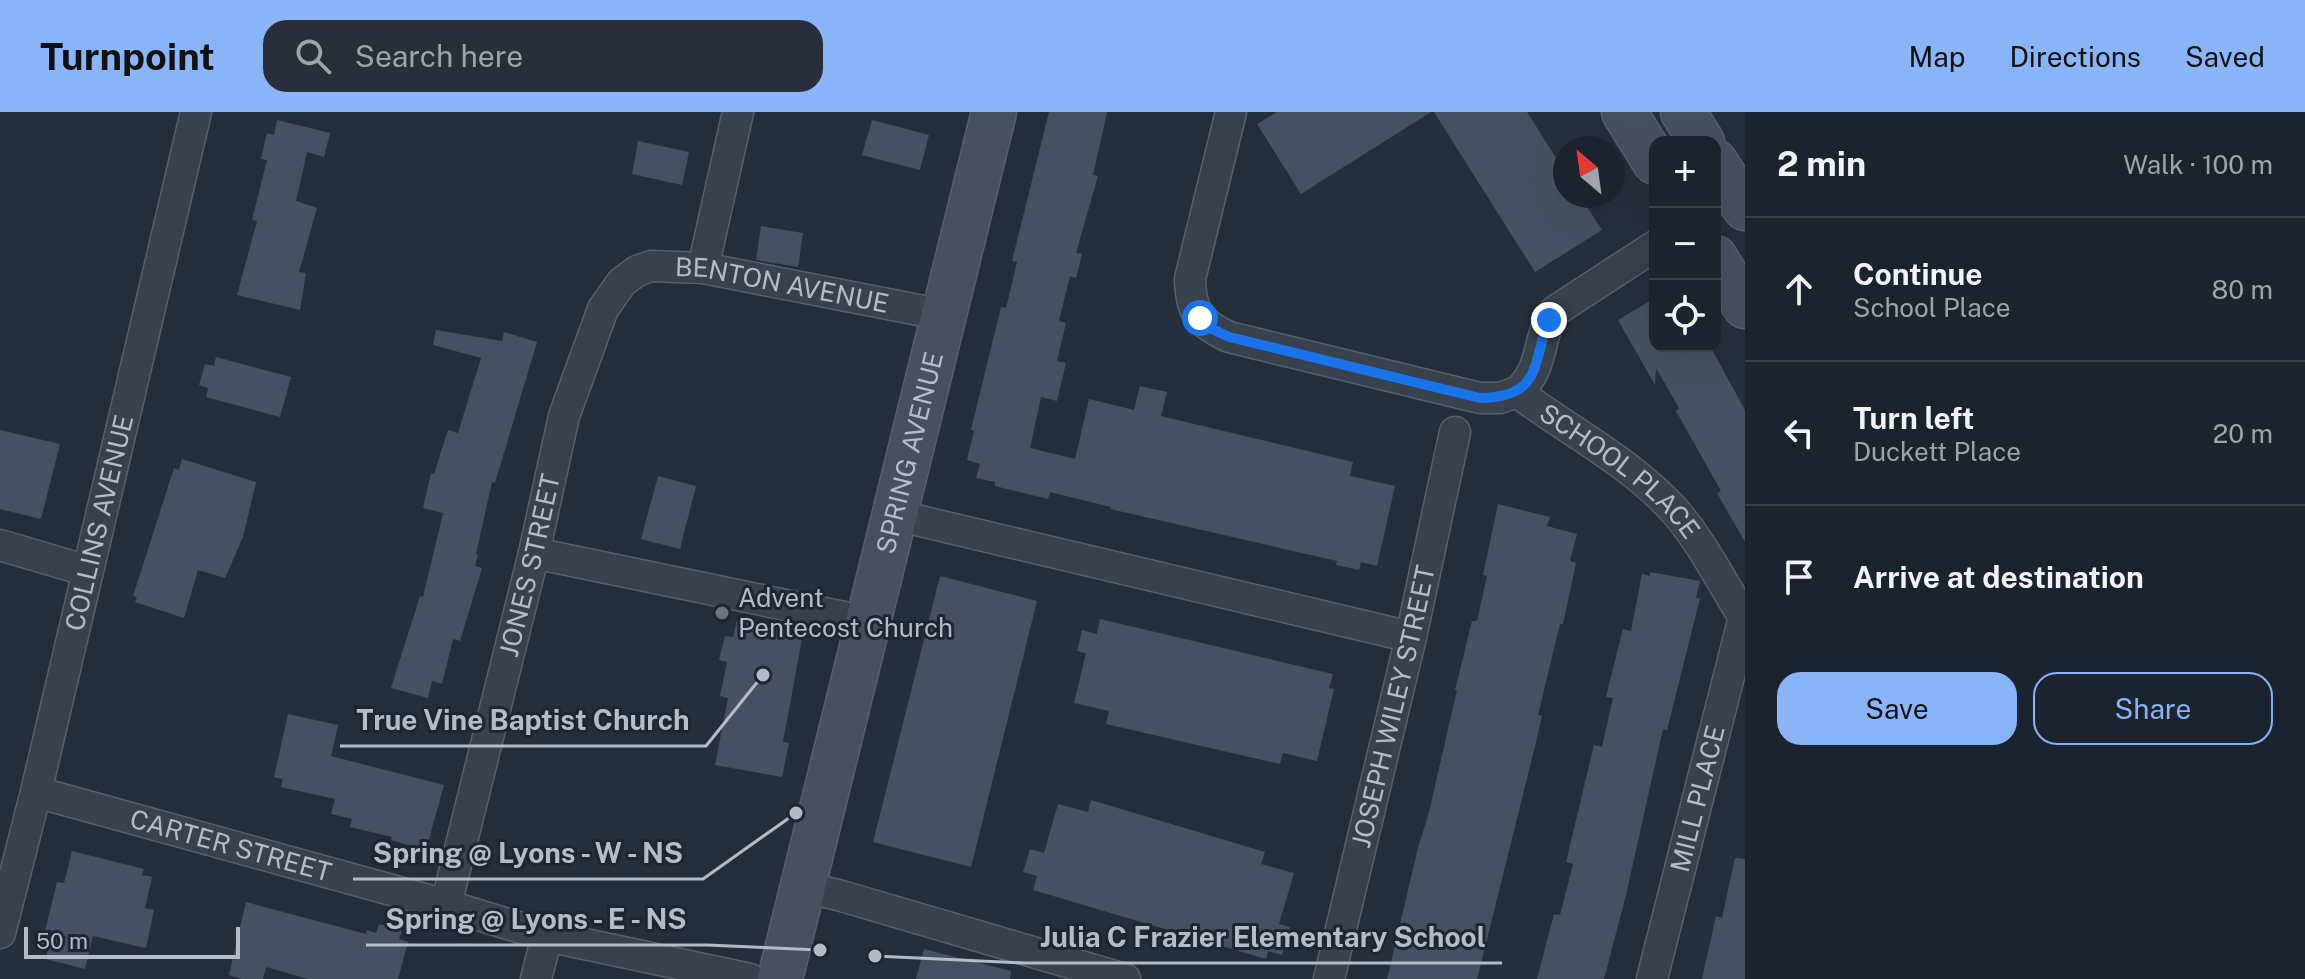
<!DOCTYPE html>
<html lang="en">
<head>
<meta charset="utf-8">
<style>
  body { margin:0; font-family:"Public Sans",sans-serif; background:#282f3a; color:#f1f3f6 }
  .controls { position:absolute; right:24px; top:24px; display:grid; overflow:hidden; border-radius:16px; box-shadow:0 8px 32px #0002 }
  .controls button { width:72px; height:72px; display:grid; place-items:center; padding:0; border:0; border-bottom:2px solid #39404a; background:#1b232e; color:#f1f3f6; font:40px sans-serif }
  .compass { position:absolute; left:1553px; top:24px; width:72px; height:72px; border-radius:50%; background:#1b232e; box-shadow:0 8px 32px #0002; rotate:331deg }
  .scale { position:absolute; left:24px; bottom:20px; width:216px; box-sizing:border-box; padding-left:8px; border:4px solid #b4bcc9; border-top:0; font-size:22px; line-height:28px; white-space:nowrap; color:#b4bcc9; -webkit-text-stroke:6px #1d2633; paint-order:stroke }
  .stop { position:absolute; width:24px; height:24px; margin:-18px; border:6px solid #1a73e8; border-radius:50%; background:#fff }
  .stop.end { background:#1a73e8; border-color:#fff; box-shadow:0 2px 8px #0008 }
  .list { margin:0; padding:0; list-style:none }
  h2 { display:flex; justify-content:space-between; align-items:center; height:104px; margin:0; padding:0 32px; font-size:34px }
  h2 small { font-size:26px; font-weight:400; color:#a0a4aa }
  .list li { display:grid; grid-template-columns:52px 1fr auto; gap:24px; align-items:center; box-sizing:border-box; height:144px; padding:0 32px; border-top:2px solid #39404a }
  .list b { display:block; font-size:30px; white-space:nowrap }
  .list p { margin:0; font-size:26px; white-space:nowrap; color:#a0a4aa }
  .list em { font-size:26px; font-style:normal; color:#a0a4aa }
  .actions { display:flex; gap:16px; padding:24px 32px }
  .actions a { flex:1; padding:18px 0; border:2px solid #8ab4f8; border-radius:24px; text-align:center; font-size:28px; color:#8ab4f8 }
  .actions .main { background:#8ab4f8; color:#111 }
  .icon { flex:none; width:44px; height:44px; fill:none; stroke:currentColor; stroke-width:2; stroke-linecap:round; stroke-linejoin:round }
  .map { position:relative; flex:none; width:1745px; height:867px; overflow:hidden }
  header { display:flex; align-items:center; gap:48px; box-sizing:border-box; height:112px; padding:0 40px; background:#8ab4f8; color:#111 }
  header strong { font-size:38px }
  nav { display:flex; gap:44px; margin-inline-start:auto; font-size:28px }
  .search { width:560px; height:72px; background:#282f3a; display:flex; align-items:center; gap:20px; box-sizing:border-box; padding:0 28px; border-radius:24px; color:#a0a4aa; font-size:30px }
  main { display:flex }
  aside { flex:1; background:#1b232e }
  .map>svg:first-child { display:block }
  .building { fill:#455162 }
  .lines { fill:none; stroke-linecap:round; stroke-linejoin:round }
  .street-casing { stroke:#565f6c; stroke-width:33 }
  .secondary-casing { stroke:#565f6c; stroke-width:47 }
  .street { stroke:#38414e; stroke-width:30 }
  .secondary { stroke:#465061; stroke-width:44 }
  .route { stroke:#1a73e8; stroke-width:10 }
  .worship-dot { fill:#6b7280; stroke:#1d2633; stroke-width:3 }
  .labels { text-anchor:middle; stroke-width:6; stroke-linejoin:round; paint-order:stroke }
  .street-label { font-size:26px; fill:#b4bcc9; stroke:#1d2633 }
  .poi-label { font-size:26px; fill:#b4bcc9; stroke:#1d2633; text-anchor:start }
  .leader { fill:none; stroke:#b4bcc9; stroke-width:3 }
  .callout-dot { fill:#b4bcc9; stroke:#1d2633; stroke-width:3 }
  .callout-label { font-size:28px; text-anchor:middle; font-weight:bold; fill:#b4bcc9; stroke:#1d2633; stroke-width:6; stroke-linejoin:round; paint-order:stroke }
</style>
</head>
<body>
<header>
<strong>Turnpoint</strong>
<div class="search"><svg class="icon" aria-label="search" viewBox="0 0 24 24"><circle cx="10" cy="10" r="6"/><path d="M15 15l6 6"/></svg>Search here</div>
<nav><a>Map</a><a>Directions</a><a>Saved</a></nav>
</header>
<main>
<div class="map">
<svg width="1745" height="867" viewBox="0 0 1745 867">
  <rect width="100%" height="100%" fill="#242f3e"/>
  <!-- building -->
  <path class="building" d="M1049,0h58l-14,63 5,1 -22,77 6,1 -6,24 -6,-2 -11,45 7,2 -9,38 9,2 -9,38 -16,-4 -11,51 45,11 14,-60 45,11 6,-24 27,6 -6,24 192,46 -3,14 45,10 -18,80 -16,-4 -2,8 -23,-5 1,-4 -227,-52 1,-2 -61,-15 -2,7 -53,-13v-4l-19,-4 4,-14 -13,-4 7,-29 -3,-1 30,-123 5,1 11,-46 -5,-1z
    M1277,0h154l-130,82 -44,-70z
    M1434,0h93l38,60v24h15l22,34 -67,42z
    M277,8l53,13 -6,24 -17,-5 -11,49 21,7 -18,64 7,1 -6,37 -63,-15 20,-74 -5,-1 15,-60 -6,-1 6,-26 7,2z
    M872,8l57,15 -9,35 -58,-15z
    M638,29l51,11 -7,33 -50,-11z
    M761,114l42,7 -5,34 -42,-7z
    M1655,186v48h55l35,64v132l-28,-49 4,-2 -45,-80 3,-3 -23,-40 -1,17 -37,-65z
    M436,218l66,11 2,-9 33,10 -42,141 -3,-1 -16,72 2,1 -3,11 7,2 -22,73 -7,-2 -11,45 -10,-3 -4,17 -37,-10 29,-92 3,1 20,-84 -20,-5 8,-35 3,1 14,-44 10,3 23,-75 -48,-13z
    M216,245l75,20 -11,40 -74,-20 2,-9 -9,-3 6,-21 9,2z
    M0,318l60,14 -19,75 -41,-10z
    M182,347l74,23 -13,55 -18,41 -27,-8 -14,48 -49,-16 2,-5 -4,-1 41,-128 5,2z
    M658,364l38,10 -16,63 -39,-10z
    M1498,392l52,13 -3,9 30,8 -7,27 6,2 -13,61h-3l-22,91 4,1 -5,22 -60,241h-90l31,-131 11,-36 28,-122h-2l17,-69h5l10,-45 -4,-1z
    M1650,460l50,9 -4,17h4l-33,132 -4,-1 -37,166 -22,84h-67l17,-65 6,1 13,-51 -7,-2 28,-117 8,2 11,-49 -7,-1 17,-68 8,2 11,-57 8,2z
    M940,464l97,25 -66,266 -98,-25z
    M1100,507l233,55 -4,14 5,1 -17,72 -34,-8 -3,11 -174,-40 3,-13 -35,-8 12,-50 -9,-2 5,-21 15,4z
    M737,508l66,14 -20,108 6,1 -7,34 -67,-12 13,-67 -8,-2 7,-34 -8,-2 6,-24 8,1z
    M288,602l50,11 -7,31 113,29 -18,65 -35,-10 1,-3 -42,-10 2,-8 -21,-5 4,-15 -54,-12 2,-8 -9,-2z
    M1091,688l174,52 -4,12 33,9 -15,51 11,3 -8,28 -14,-4 -2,8 -233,-69 4,-14 -14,-4 7,-23 14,4 14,-49 30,8z
    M72,739l72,18 -2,6 10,2 -7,31 9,2 -8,38 -53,-12 -8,33 -39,-10 2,-10 -7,-2 16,-65 7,1z
    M1735,746l10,1v120h-43l14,-63 6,2z
    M246,790l120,32 1,-4 9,3 3,-9 23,6 -3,9 9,3 -10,37h-90l-42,-12 -3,12h-21l-13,-4z
    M924,837l87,22 -1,8h-94z"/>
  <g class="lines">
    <defs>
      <g id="street">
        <path id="s1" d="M1231,0l-41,167c1,34 9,44 39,58l251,61h20l17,-6c52,39 112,69 157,118 28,32 48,73 71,109"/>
        <path d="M703,156l35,-156"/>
        <path d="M1517,280c28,-23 19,-53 38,-81l100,-65"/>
        <path d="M895,403l516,122"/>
        <path d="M0,433l88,26"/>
        <path d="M534,441l334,69"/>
        <path id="s2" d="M36,680l410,113 101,31 203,43"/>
        <path d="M803,775l35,8 287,84"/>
        <path id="s3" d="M446,793l88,-352 30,-137 39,-107 19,-27 15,-11 14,-5 52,2 241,47"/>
        <path id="s4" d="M0,821l36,-141 160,-680"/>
        <path d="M536,867l11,-43"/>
        <path id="s5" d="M1329,867l82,-342 44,-205"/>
        <path id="s6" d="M1652,867l92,-362"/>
      </g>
      <g id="secondary">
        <path d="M1624,0l31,50"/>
        <path d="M1683,0l19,30"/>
        <path d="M1715,50l30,46"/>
        <path d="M1715,146l30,48"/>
        <path id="s7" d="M780,867l214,-867"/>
      </g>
    </defs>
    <!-- street casing -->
    <use href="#street" class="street-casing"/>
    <!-- secondary casing -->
    <use href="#secondary" class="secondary-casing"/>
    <!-- street -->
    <use href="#street" class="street"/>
    <!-- secondary -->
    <use href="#secondary" class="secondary"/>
  </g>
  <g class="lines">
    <!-- route -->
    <path class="route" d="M1200,206l8,9 21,10 251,61c62,-1 52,-34 69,-78"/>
  </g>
  <!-- markers -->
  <circle class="worship-dot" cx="722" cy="501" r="8"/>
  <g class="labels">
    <!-- street labels -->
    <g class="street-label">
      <text dy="9" stroke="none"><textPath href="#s3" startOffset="816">BENTON AVENUE</textPath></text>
      <text dy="9" stroke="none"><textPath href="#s7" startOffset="542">SPRING AVENUE</textPath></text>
      <text dy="9" stroke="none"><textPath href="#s1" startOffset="674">SCHOOL PLACE</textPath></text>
      <text dy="9" stroke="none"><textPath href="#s4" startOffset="422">COLLINS AVENUE</textPath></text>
      <text dy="9" stroke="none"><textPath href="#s3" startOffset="350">JONES STREET</textPath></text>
      <text dy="9" stroke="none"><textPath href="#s5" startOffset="280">JOSEPH WILEY STREET</textPath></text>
      <text dy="9" stroke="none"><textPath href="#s6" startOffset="186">MILL PLACE</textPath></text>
      <text dy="9" stroke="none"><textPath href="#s2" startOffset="202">CARTER STREET</textPath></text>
    </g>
    <!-- poi labels -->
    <g class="poi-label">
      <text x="738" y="495">Advent<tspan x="738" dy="30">Pentecost Church</tspan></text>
    </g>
  </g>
  <!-- callouts -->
  <path class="leader" d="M763 563L706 634H340M796 701L703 767H353M820 838L707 833H366M875 844L1024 851H1502"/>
  <g class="callout-dot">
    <circle cx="763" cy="563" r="8"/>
    <circle cx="796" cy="701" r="8"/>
    <circle cx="820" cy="838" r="8"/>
    <circle cx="875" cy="844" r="8"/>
  </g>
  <g class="callout-label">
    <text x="523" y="618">True Vine Baptist Church</text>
    <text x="528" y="751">Spring @ Lyons - W - NS</text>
    <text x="536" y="817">Spring @ Lyons - E - NS</text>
    <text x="1263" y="835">Julia C Frazier Elementary School</text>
  </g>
</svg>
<div class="controls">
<button>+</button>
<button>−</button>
<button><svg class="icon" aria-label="locate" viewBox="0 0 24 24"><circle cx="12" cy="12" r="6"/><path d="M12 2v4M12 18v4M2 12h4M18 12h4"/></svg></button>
</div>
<svg class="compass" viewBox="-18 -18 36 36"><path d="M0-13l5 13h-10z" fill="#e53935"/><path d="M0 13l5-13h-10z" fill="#a0a4aa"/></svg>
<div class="scale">50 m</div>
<div class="stop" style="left:1200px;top:206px"></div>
<div class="stop end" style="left:1549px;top:208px"></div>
</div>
<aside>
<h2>2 min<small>Walk · 100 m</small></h2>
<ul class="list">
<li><svg class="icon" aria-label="ahead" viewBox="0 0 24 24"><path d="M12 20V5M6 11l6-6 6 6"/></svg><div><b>Continue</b><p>School Place</p></div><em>80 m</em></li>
<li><svg class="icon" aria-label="left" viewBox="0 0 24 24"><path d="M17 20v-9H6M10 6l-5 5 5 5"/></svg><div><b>Turn left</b><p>Duckett Place</p></div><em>20 m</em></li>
<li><svg class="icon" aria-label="arrive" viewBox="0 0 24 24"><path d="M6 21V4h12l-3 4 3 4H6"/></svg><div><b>Arrive at destination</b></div></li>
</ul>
<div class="actions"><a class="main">Save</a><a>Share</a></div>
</aside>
</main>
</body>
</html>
